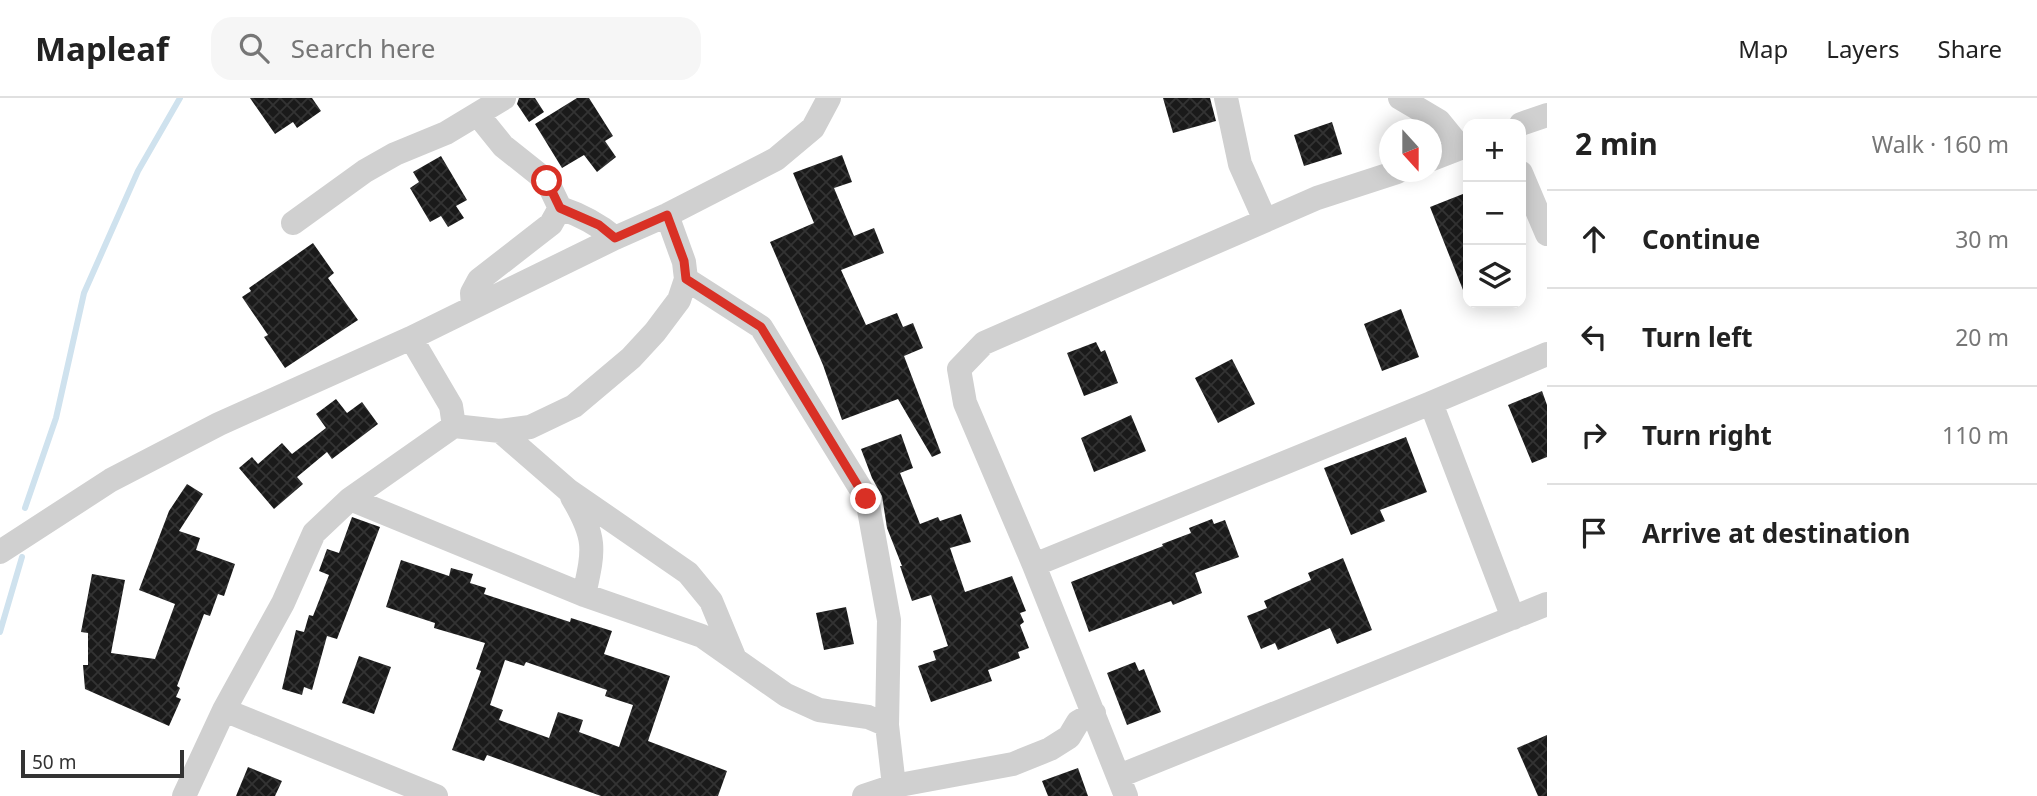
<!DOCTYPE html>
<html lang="en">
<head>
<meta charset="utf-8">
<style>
  body { margin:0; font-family:"Noto Sans",sans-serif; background:#f6f6f6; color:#222 }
  .controls { position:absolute; right:21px; top:21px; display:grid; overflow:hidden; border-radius:14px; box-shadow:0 4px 18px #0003 }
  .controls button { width:63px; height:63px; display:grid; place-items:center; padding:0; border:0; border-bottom:2px solid #e0e0e0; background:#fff; color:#222; font:35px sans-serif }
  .compass { position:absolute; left:1379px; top:21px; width:63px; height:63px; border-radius:50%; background:#fff; box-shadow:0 4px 18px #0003; rotate:159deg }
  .scale { position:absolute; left:21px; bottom:18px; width:163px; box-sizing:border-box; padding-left:7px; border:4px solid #333; border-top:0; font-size:19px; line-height:24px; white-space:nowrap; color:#333; -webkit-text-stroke:5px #fff; paint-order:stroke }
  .stop { position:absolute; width:21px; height:21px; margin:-16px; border:5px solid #d93025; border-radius:50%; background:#fff }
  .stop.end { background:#d93025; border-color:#fff; box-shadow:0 2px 7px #0008 }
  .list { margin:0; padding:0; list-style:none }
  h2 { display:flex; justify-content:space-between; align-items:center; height:91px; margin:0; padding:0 28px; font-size:30px }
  h2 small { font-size:23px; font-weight:400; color:#767676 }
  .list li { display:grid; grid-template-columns:46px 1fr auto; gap:21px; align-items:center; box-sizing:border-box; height:98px; padding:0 28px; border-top:2px solid #e0e0e0 }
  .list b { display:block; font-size:26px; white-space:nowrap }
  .list em { font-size:23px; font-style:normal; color:#767676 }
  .icon { flex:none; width:38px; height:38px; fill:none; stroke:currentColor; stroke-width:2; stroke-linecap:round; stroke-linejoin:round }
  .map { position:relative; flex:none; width:1547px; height:698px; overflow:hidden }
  header { display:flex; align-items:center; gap:42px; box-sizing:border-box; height:98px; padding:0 35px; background:#fff; border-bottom:2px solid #e0e0e0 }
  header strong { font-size:33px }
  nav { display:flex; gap:38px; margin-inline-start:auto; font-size:24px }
  .search { width:490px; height:63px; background:#f6f6f6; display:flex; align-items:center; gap:18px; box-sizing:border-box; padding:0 24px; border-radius:21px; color:#767676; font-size:26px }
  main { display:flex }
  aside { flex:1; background:#fff }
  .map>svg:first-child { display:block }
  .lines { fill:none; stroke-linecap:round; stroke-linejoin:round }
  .stream { stroke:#cfe2ee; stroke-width:6 }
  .building { fill:url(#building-cross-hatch); fill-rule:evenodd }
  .minor { stroke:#d0d0d0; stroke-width:24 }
  .route { stroke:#d93025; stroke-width:9 }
</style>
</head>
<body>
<header>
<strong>Mapleaf</strong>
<div class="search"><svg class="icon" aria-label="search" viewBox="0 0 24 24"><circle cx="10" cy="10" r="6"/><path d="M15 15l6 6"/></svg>Search here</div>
<nav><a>Map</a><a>Layers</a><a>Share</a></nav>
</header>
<main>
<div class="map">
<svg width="1547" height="698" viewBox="0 0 1547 698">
  <defs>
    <pattern id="building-cross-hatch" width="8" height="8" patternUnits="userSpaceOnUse" patternTransform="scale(1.75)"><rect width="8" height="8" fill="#1a1a1a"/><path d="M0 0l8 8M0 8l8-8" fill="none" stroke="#333"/></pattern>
  </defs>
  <rect width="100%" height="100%" fill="#fff"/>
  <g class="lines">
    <!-- stream -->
    <path class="stream" d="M25,410l31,-90 28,-125 54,-122 42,-73
      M0,534l22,-75"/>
  </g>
  <!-- building -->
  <path class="building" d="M250,0h62l9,13 -24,17 -4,-6 -18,12z
    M519,0h16l9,14 -15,10 -12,-18z
    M577,0h12l24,38 -8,5 11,16 -19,15 -13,-17 -22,13 -27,-44z
    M1163,0h47l6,23 -43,12z
    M1332,24l10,32 -38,12 -10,-31z
    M842,57l10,27 -18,6 20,48 20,-8 10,25 -43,17 25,55 31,-12 6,14 10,-4 10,25 -19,8 37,97 -9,4 -34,-58 -56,21 -19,-55 -53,-123 44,-19 -21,-50z
    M441,58l26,44 -11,6 8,12 -16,9 -7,-11 -11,6 -20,-34 9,-6 -6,-10z
    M1468,94v108h-1l-37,-93z
    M313,145l21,30 -6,5 30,42 -73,48 -21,-31 4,-2 -26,-38 9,-6 -2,-3z
    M1401,211l18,48 -37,14 -18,-47z
    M1096,244l5,10 4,-2 13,33 -34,13 -17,-43z
    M1232,261l23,45 -37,19 -23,-45z
    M1542,293l5,14v52l-15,6 -24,-58z
    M336,301l11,14 15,-11 16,22 -46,35 -5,-7 -30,25 6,7 -29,25 -35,-41 13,-11 6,7 24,-21 10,11 34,-26 -10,-14z
    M1131,317l15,36 -52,21 -13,-34z
    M901,336l12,34 -13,5 20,51 18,-7 2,4 21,-7 10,28 -21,6 15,44 47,-16 14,35 -6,2 4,9 -4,3 9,23 -11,4 2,6 -32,12 4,11 -61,21 -13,-36 18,-6 -3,-9 15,-5 -17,-51 -19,6 -12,-35h2l-15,-38 -5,-32 -10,-18 -11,-29z
    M1406,339l21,55 -47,18 5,11 -34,14 -27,-67z
    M187,386l16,10 -24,37 21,7 -4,12 39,14 -11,32 -6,-2 -8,22 -6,-2 -27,72 3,2 -4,9 5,2 -12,27 -84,-37 -2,-24h5v-32l-7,-1 11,-58 33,6 -14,73 44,6 20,-55 -36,-14 30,-79z
    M352,419l28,10 -43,112 -10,-3 -15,54 -8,-3 -2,8 -20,-6 14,-59 8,2 5,-17 4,1 16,-41 -10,-4 8,-22 12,4z
    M1212,421l2,5 11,-4 14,37 -44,16 7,20 -29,12 -2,-4 -82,31 -18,-50 92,-36 -1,-2 29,-11 -2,-5z
    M1343,460l29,72 -35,14 -7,-16 -52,22 -3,-7 -14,6 -14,-33 20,-8 -3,-7 47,-21 -3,-7z
    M401,462l48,16 2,-8 22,6 -3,9 16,5 -2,6 86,28 1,-4 41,13 -8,23 66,22 -22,65 79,30 -9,25h-117l-114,-41 -3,6 -32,-11 29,-79 -5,-2 9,-26 -51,-15 1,-5 -49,-16zM505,562l19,6 2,-4 81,28 -2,6 28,9 -14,42 -40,-15 4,-12 -25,-8 -9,26 -50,-18 4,-10 -13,-5z
    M846,509l8,37 -30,6 -8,-37z
    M359,558l32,11 -17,47 -32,-11z
    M1135,564l4,9 5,-2 17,43 -34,13 -20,-52z
    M1547,637v61h-9l-21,-48z
    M248,669l34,14 -7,15h-39z
    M1078,670l10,28h-40l-6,-15z"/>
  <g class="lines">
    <!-- minor -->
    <path class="minor" d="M1226,0l14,66 25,56
      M1400,0l39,23 22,27
      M478,17l25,31 44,35 13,27c21,7 38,16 55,30
      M1521,26l26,-9
      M1432,61l36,-14
      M1521,75l26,61
      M667,117l17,47 2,17
      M293,125l72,-52 30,-17 51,-21 58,-35
      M473,209l-1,-14 7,-13 72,-56 9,-16
      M1431,305l116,-49
      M454,328l46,5 30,-4 44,-21 57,-48 24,-26 24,-32 7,-21 75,48 106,172 22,121 -2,105 7,61
      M500,333l68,59 120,83 23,28 24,58
      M572,399c25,42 22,52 12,98
      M350,401l234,96 118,41 84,59 33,15 49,7 19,8
      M0,454l111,-72 108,-56 192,-86 204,-100 52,-23 109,-56 37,-31 16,-30
      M1034,467l397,-162 82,215
      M224,612l212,86
      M1119,678l428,-172
      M184,698l40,-86 59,-107 31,-70 36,-34 104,-73 -3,-20 -40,-68
      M864,698l30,-10 119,-22 37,-15 19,-12 9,-15 16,-9
      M1126,698l-92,-231 -69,-162 -6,-34 25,-26 333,-145 80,-26"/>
  </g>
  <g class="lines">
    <!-- route -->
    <path class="route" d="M547,83l13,27 39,17 16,13 52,-23 17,46 2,18 75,48 105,172"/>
  </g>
</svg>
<div class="controls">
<button>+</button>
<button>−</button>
<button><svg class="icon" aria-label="layers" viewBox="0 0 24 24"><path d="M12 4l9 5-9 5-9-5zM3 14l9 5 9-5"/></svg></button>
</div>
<svg class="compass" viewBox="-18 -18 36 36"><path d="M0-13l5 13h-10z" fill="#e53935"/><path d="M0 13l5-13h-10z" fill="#767676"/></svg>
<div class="scale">50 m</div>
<div class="stop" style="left:547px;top:83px"></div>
<div class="stop end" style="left:866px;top:401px"></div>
</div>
<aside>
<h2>2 min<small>Walk · 160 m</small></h2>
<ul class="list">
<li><svg class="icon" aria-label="ahead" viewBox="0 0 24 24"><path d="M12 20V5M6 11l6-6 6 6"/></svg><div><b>Continue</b></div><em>30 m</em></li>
<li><svg class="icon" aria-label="left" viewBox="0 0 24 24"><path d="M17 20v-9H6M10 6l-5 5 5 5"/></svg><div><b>Turn left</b></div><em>20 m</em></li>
<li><svg class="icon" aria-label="right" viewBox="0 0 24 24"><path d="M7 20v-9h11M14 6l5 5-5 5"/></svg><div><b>Turn right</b></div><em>110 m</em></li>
<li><svg class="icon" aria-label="arrive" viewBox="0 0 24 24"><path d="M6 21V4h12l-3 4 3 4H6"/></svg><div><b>Arrive at destination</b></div></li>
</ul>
</aside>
</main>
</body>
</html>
